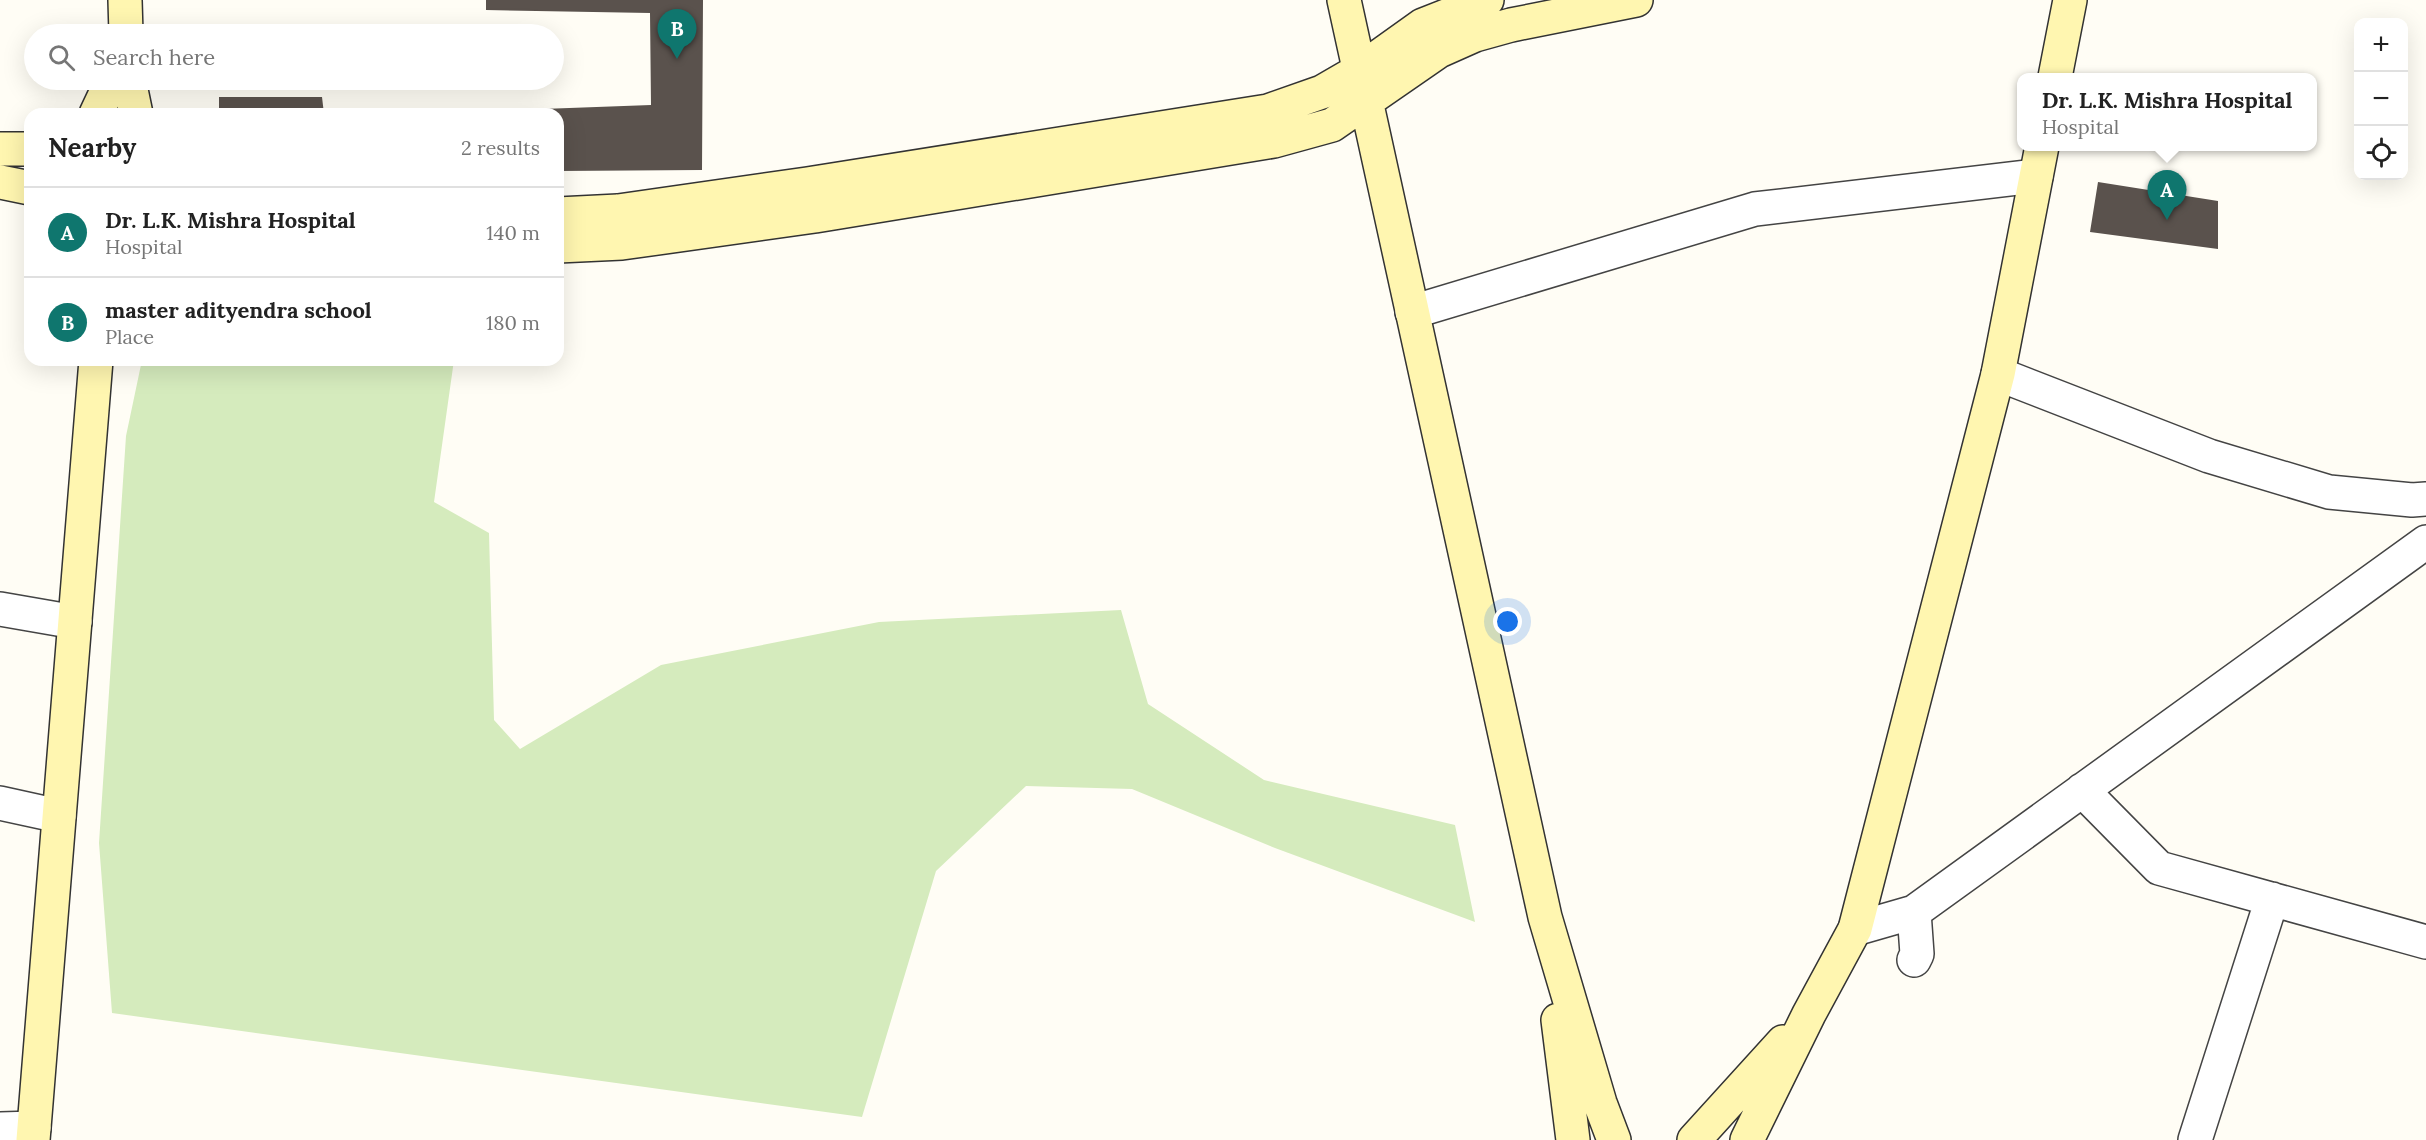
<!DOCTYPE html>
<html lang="en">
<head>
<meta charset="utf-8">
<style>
  body { margin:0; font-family:Lora,serif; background:#f2f2f2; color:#222 }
  .controls { position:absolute; right:18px; top:18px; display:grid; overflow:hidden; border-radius:12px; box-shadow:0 6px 24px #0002 }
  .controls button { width:54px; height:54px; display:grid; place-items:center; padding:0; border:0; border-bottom:2px solid #e0e0e0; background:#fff; color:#222; font:30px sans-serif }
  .you { position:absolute; left:1508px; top:622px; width:21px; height:21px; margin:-15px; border:4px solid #fff; border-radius:50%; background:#1a73e8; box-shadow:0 0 0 9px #1a73e833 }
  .badge { display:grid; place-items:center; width:39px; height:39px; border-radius:50%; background:#0f766e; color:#fff; font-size:20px; font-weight:700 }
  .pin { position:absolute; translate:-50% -50px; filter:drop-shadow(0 2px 3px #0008) }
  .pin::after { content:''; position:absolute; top:32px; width:21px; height:18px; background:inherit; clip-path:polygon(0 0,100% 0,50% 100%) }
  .popup { position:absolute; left:2017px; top:73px; width:300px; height:78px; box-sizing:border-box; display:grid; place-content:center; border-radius:12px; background:#fff; filter:drop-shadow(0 2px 4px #0005); font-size:20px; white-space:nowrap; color:#767676 }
  .popup b { font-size:22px; color:#222 }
  .popup::after { content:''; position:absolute; left:50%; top:100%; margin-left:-12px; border:12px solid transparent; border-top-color:#fff }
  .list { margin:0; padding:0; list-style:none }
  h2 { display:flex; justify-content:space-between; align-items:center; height:78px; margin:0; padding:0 24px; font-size:26px }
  h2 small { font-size:20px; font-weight:400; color:#767676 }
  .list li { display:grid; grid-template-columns:39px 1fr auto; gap:18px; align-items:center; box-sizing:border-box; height:90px; padding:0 24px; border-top:2px solid #e0e0e0 }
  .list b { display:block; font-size:22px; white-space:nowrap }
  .list p { margin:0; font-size:20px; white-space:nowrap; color:#767676 }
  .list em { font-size:20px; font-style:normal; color:#767676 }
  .icon { flex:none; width:33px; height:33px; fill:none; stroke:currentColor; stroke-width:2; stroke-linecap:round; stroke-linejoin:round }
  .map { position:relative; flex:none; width:2426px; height:1140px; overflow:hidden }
  .search { position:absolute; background:#fff; box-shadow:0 6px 24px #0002; left:24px; top:24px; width:540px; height:66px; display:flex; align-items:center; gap:15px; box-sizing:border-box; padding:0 21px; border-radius:33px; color:#767676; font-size:22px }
  .panel { position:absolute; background:#fff; box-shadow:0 6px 24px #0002; left:24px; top:108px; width:540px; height:258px; border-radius:18px }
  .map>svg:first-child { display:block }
  .green { fill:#d5ebbd }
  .building { fill:#5a524d }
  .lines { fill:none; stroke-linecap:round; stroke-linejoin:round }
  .street-casing { stroke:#444; stroke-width:36 }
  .secondary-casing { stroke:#333; stroke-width:36 }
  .street { stroke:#fff; stroke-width:33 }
  .secondary { stroke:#fff6b0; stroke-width:33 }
</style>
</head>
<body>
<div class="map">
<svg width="2426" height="1140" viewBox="0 0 2426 1140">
  <rect width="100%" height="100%" fill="#fffdf5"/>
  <!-- green -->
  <path class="green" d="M142,360h312l-20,142 55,31 5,187 26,29 141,-84 218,-43 242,-12 27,94 116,76 191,45 20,97 -200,-74 -143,-59 -106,-3 -90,85 -74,246 -750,-104 -13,-170 27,-407z"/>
  <!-- building -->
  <path class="building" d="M486,0h217l-1,170 -144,1v-57h-156l249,-9 -1,-92 -164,-3z
    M219,97h103l2,17h-105z
    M2098,182l120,19v48l-128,-17z"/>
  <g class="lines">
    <defs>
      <path id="street" d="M1412,312l343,-103 281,-33
        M1998,374l211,82 120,36 83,8 14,-1
        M0,609l75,13
        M2082,790l77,78 267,74
        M0,803l59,13
        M1914,912l3,42 -3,6
        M1855,929l59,-17 512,-370
        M0,1129l34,-1
        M2195,1140l77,-241"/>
      <path id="secondary" d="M125,0l1,34
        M1344,0l201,917 55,186 14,37
        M2055,77l15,-77
        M129,80l7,34
        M96,114l16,-34
        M0,149h30
        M0,182l30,6
        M558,214l60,-3 189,-27 461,-73 54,-19 38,-22 63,-45 64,-25
        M558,246l64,-3 193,-27 459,-75 58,-16 107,-74 36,-16 36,-10 125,-25
        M1558,1020l15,120
        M33,1140l63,-780
        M1694,1140l89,-98
        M1747,1140l62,-126 46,-85 143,-555 44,-228"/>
    </defs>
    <!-- street casing -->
    <use href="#street" class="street-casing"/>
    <!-- secondary casing -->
    <use href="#secondary" class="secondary-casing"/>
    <!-- street -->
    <use href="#street" class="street"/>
    <!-- secondary -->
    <use href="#secondary" class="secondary"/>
  </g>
</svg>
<div class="controls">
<button>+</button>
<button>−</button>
<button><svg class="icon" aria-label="locate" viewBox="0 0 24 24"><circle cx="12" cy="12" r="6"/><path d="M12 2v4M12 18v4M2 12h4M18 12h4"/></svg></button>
</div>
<div class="you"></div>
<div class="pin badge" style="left:2167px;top:220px">A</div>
<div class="popup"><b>Dr. L.K. Mishra Hospital</b>Hospital</div>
<div class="pin badge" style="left:677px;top:59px">B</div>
<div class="search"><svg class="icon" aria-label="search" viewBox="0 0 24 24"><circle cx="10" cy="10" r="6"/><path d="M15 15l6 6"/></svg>Search here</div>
<section class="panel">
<h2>Nearby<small>2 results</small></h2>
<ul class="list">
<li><span class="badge">A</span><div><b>Dr. L.K. Mishra Hospital</b><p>Hospital</p></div><em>140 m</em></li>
<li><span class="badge">B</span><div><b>master adityendra school</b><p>Place</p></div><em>180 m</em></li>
</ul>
</section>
</div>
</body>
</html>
